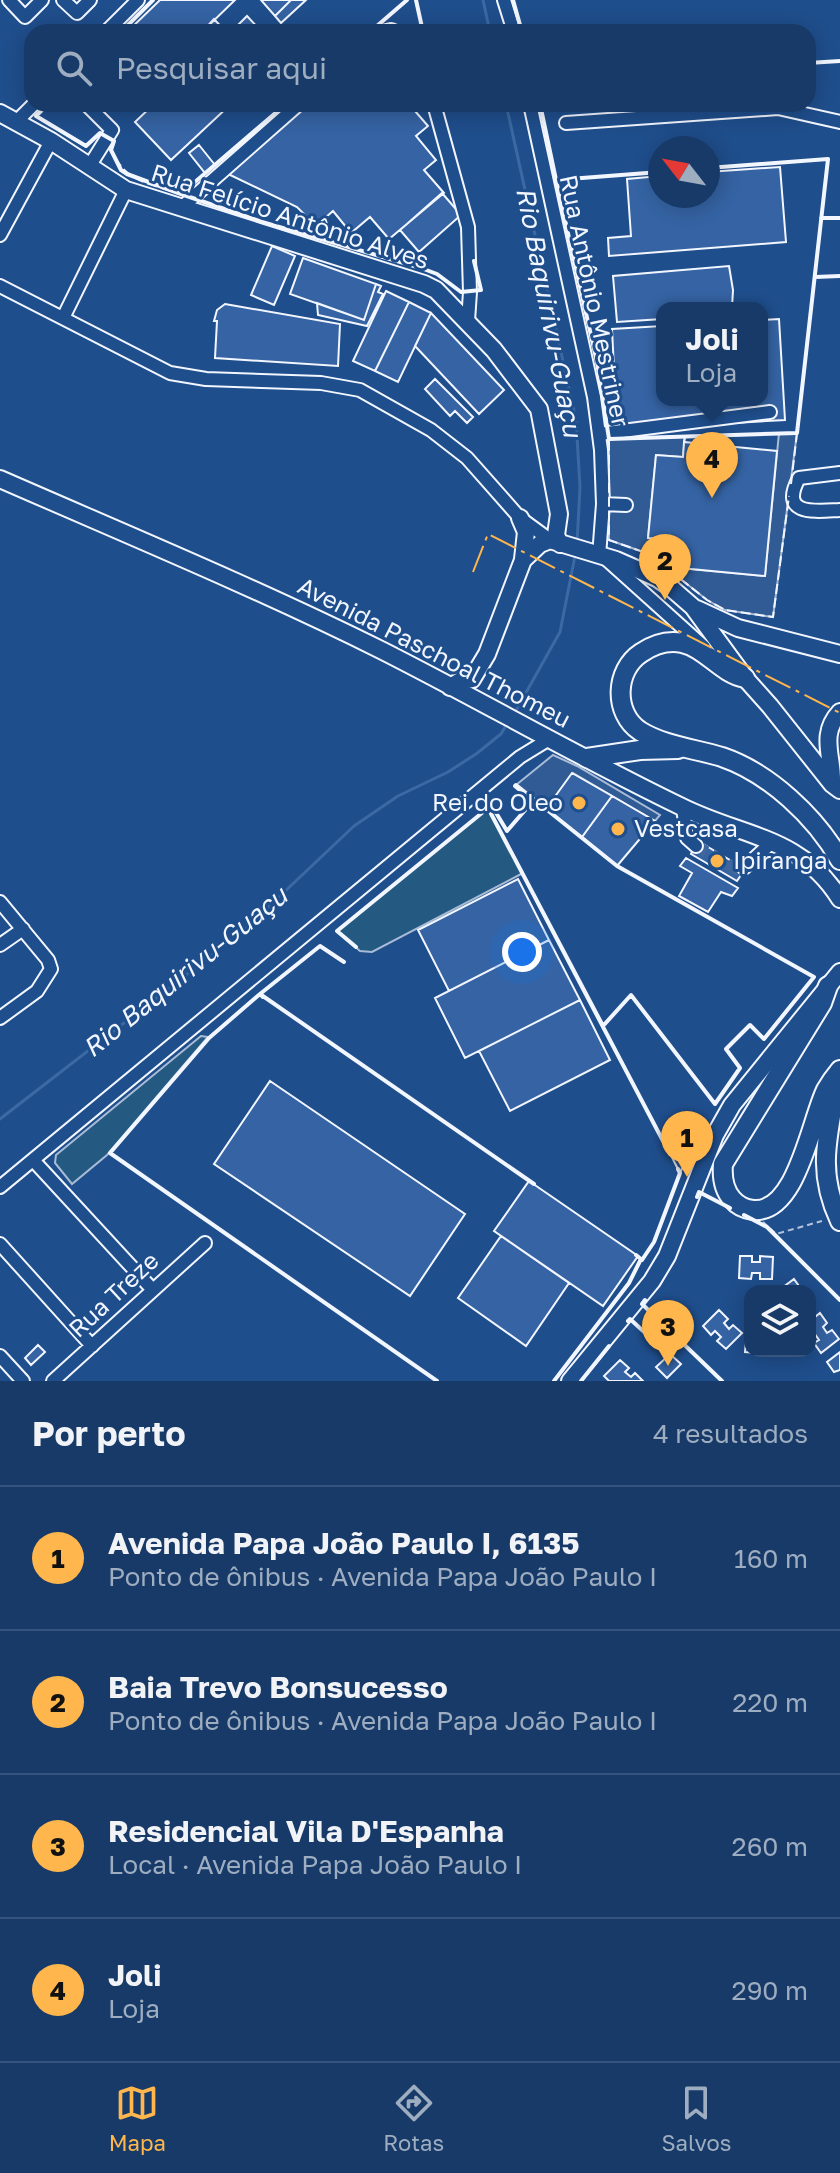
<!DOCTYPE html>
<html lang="pt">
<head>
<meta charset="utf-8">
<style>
  body { margin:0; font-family:"Golos Text",sans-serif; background:#20416f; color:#f1f3f6 }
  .controls { position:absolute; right:24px; bottom:24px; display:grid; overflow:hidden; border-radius:16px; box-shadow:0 4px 20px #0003 }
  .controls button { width:72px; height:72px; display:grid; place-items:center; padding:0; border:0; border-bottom:2px solid #36547d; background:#173a69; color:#f1f3f6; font:40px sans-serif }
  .compass { position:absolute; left:648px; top:136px; width:72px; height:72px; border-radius:50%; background:#173a69; box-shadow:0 4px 20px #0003; rotate:301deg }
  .you { position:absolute; left:522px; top:952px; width:28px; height:28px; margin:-20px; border:6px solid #fff; border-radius:50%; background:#1a73e8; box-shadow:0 0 0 12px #1a73e833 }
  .badge { display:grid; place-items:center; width:52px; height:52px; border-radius:50%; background:#ffb74d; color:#111; font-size:26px; font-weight:700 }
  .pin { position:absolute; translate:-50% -66px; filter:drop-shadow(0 2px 4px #0008) }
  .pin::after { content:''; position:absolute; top:42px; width:28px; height:24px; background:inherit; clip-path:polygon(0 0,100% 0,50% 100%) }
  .popup { position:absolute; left:656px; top:302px; width:112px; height:104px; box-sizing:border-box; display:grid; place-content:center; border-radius:16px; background:#173a69; filter:drop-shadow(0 2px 6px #0005); font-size:26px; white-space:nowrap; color:#9eadc0 }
  .popup b { font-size:30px; color:#f1f3f6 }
  .popup::after { content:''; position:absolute; left:50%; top:100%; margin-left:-16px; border:16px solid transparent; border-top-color:#173a69 }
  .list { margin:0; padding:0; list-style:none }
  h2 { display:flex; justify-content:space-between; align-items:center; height:104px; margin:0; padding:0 32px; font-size:34px }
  h2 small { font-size:26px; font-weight:400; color:#9eadc0 }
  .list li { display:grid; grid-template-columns:52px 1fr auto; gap:24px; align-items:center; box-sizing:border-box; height:144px; padding:0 32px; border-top:2px solid #36547d }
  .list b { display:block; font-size:30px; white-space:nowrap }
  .list p { margin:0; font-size:26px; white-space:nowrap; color:#9eadc0 }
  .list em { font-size:26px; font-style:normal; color:#9eadc0 }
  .icon { flex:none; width:44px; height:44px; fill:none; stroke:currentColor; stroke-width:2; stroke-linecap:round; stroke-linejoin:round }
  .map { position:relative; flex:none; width:840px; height:1381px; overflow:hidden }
  .search { position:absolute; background:#173a69; box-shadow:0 4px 20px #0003; left:24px; right:24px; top:24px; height:88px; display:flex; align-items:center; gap:20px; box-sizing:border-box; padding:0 28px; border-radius:24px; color:#9eadc0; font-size:30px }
  .sheet { height:680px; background:#173a69 }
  nav { display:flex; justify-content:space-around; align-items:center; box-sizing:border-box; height:112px; border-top:2px solid #36547d; background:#173a69; font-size:22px; color:#9eadc0 }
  nav a { display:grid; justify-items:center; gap:4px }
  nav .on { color:#ffb74d }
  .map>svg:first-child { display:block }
  .green { fill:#245a82; stroke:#a8bbd7; stroke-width:2 }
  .parking { fill:#305b95; stroke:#a8bbd7; stroke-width:2 }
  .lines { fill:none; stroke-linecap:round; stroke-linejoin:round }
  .stream { stroke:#3b69a3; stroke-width:3 }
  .building { fill:#3563a3; stroke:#f2f6ff; stroke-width:2 }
  .minor-tunnel { stroke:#3f679d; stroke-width:12; stroke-dasharray:12 6; stroke-linecap:butt }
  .minor-casing { stroke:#f2f6ff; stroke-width:16 }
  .major-casing { stroke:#f2f6ff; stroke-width:20 }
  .highway-casing { stroke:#f2f6ff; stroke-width:22 }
  .path { stroke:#b3c4dc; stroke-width:2; stroke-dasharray:6 4; stroke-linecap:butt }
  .minor { stroke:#1f4e8c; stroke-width:12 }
  .major { stroke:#1f4e8c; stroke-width:16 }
  .highway { stroke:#1f4e8c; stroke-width:18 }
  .fence { stroke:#f2f6ff; stroke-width:2; stroke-dasharray:10 4; stroke-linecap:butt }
  .wall { stroke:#f2f6ff; stroke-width:4 }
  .power { stroke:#ffb74d; stroke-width:2; stroke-dasharray:28 6 4 6; stroke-linecap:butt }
  .poi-dot { fill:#ffb74d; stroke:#1f4e8c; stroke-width:3 }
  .labels { text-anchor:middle; stroke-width:6; stroke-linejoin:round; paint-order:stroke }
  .street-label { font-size:24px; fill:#f2f6ff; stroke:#1f4e8c }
  .poi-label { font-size:24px; fill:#f2f6ff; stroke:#1f4e8c; text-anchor:start }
  .water-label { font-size:26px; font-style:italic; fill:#f2f6ff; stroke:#1f4e8c }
</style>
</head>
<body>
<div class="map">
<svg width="840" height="1381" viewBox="0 0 840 1381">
  <rect width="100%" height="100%" fill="#1f4e8c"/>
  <!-- green -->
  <path class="green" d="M488,808l35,65 -151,79 -12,-1 -23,-20z
    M201,1036l7,1 -101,118 -35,29 -17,-21 1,-8z"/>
  <!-- parking -->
  <path class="parking" d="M779,433h18l-24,184 -48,-7 -18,-10 -58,-46 -40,-14v-101l76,-3 -2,21 -27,-2 -8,83 25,2 -2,27 94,9z
    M553,755l24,11 83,49 -5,6 -82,-48 -27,36 -30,-24z"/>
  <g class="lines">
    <!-- stream -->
    <path class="stream" d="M483,0l7,32
      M506,104l70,316 4,67 -3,57
      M514,714l46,-82 15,-76
      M0,1119l244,-189 110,-104 44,-30 50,-24 28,-18 25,-20 6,-10"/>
  </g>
  <!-- building -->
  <path class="building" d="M160,0h75l-33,32h-75z
    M261,0h30l-16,16z
    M291,0h15l-25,23 -6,-7z
    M247,16l15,16h-31z
    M214,19l12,13h-24z
    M154,104h77l-60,56 -36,-38z
    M308,104h101l19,22 -12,10 20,24 -12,10 20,23 -55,46 -19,-22 -19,16 -18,-22 -17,15 -19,-19 -69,-33z
    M199,145l16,20 -10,8 -16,-20z
    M780,167l6,75 -177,14 -1,-18 23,-2 -4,-57 33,-3v20h48v-24z
    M442,193l19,22 -42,37 -19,-22z
    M272,246l23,10 -21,49 -23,-10z
    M303,258l73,26 -12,36 -74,-26z
    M729,266l4,24 -1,18h-70v11l-45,3 -4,-46z
    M376,284l5,2 -3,6 5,2 -16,32 -49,-11 -1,-12 47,17z
    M386,291l23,11 -34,69 -22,-10z
    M409,302l22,11 -33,69 -23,-11z
    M225,304l115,20 -2,42 -123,-8 2,-37h-3l3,-11z
    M431,313l73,77 -25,24 -64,-68z
    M779,319l6,101 -168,10 -5,-101 50,-3v74h100v-80z
    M435,379l38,38 -6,6 -12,-12 -5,5 -25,-27z
    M684,442l93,9 -12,125 -95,-9 3,-27 -25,-2 8,-83 27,2z
    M572,773l40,23 -30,41 -36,-28z
    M612,796l43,25 -38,45 -35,-29z
    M698,841l47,28 -8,12 -46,-27z
    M686,858l52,30 -6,8 -11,-4 -13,20 -29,-16 13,-23 -12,-7z
    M518,879l31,61 -100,51 -31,-61z
    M549,940l31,60 -115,58 -30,-60z
    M580,1000l30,60 -100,51 -31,-60z
    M270,1081l195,133 -55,82 -196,-132z
    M686,1123l11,14 -17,36 -18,-35z
    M529,1181l109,75 -35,50 -109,-75z
    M501,1236l68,47 -43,63 -68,-48z
    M740,1256h12v6h8v-6l13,1 -1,22h-12v-6h-8l-1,6 -12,-1z
    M794,1279l7,10 -23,2z
    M719,1310l9,9 -4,4 5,6 4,-4 9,8 -16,16 -9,-8 4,-4 -6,-6 -4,4 -8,-9z
    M820,1313l7,10 -4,4 4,6 5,-3 7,9 -18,14 -7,-10 5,-3 -5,-7 -4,3v-15z
    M747,1329l3,1v21h7v2l-12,-1z
    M38,1345l7,7 -14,13 -6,-7z
    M840,1352v18l-6,2 -7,-10z
    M670,1354l11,10 -14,14 -11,-11z
    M620,1360l9,8 -4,4 6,5 4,-4 8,8h-34l-5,-5z"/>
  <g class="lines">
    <!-- minor-tunnel -->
    <path class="minor-tunnel" d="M696,846l40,23 8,-1"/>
    <defs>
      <path id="minor" d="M9,0l16,17 17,-17
        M63,0l14,13 13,-13
        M504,0l10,32
        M106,32l32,-32
        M382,32l9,-2 5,2
        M86,104l26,26 -22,35
        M434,104l34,123 2,65 -2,29
        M530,104l64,293 7,53 2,54 -4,52
        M17,121l17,-17
        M566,123l212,-15 62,14
        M181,208l118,-104
        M0,235l51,-94
        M0,286l170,87 36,6 115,4 39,7 71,40 36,28 53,60 30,22
        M63,318l63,-128
        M599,434l171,-22
        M840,473l-41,5c-21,39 18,33 41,32
        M603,504l23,1
        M605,558l99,89
        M683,808l4,30 9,8
        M744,868l28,-26
        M0,902l48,58 3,9 -14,22 -37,27
        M0,945l23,-16
        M33,1160l119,129
        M0,1187l520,-430 31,-19
        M0,1244l92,102
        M0,1356l23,25
        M53,1381l152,-138"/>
      <path id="major" d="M0,113l51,28 75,49 298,94 12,6 58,60 45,59 20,105 -3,21 4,9
        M0,479c128,56 256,109 381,171 101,51 199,108 301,157 60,30 119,29 158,92
        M520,518l6,14 -3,27
        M697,609l41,19 102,26
        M450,687l10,-6 12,-2 15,-25 36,-94 17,-16 10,-4 66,20 41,18 13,9 23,20 52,71 25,28 62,78 8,6
        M832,782c1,-26 -13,-47 8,-70
        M570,1381l82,-100 15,-25 48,-121 17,-30 108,-133"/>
      <path id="highway" d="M745,678c-25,-5 -39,-30 -63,-35 -15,-3 -29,2 -41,10 -26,17 -28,60 -1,78 24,15 56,18 82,26 47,16 94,60 118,103
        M587,758l53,-8 38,-1
        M828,986l-6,17 -99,161c-1,12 0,25 9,35 5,6 13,10 21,11 44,4 58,-90 73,-120 4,-7 9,-14 14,-20
        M836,1089c-9,50 -19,84 4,132"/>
    </defs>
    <!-- minor casing -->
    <use href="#minor" class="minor-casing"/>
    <!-- major casing -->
    <use href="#major" class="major-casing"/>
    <!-- highway casing -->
    <use href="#highway" class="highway-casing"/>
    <!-- path -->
    <path class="path" d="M763,1222l13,12 46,-13"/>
    <!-- minor -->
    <use href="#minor" class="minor"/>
    <!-- major -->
    <use href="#major" class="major"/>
    <!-- highway -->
    <use href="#highway" class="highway"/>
    <!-- fence -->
    <path class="fence" d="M36,116l50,30 14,-13 14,8 -3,9c14,31 34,32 63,42
      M461,292l20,-2
      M684,442l1,-6 -76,3v101l40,14 58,46 18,10 48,7 16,-121
      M791,484l6,-51"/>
    <!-- wall -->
    <path class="wall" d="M416,0l7,32
      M513,0l9,32
      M121,32l32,-32
      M370,32l37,-32
      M808,63l32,-2
      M48,104l-12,12 50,30 14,-13 14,8 -3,9 10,20 6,4 54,20 2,-1
      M286,104l-105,90 81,28 159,46 16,6 24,18 20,-2 -7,-29
      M540,104l16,76h4
      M660,172l-104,8 41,182 12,77 188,-6 31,-274 -120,9
      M821,218h19
      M815,277l25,-1
      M516,785l101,81 197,111 -50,62 -14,-14 -24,24 14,19 -25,36 -84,-109 -28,31 -115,-218 4,-2 15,25 26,-30 -18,-15z
      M356,947l-19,-16 151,-123 175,333
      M344,962l-24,-16 -60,48 274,190
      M263,997l-3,-3 -51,44 -99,115 327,228
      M697,1197l2,-5 31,16
      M744,1215l23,12 73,73
      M636,1255l6,5 12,-18 26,-69 -2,-4
      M645,1300l-3,4 80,77
      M628,1321l2,-2 23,21
      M554,1381l75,-98 12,-24
      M581,1381l28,-35"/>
    <!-- power -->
    <path class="power" d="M473,572l15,-38 352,179"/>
  </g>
  <!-- markers -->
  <g class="poi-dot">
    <circle cx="579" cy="803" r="8"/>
    <circle cx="618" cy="829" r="8"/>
    <circle cx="717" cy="861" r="8"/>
  </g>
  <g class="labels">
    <!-- street labels -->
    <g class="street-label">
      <text transform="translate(290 217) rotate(18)" y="8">Rua Felício Antônio Alves</text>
      <text transform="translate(594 301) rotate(78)" y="8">Rua Antônio Mestriner</text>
      <text transform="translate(434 653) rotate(27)" y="8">Avenida Paschoal Thomeu</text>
      <text transform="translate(114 1295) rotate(-43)" y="8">Rua Treze</text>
    </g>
    <!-- poi labels -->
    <g class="poi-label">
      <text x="563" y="811" text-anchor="end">Rei do Oleo</text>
      <text x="634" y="837">Vestcasa</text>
      <text x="733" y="869">Ipiranga</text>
    </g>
    <!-- water labels -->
    <g class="water-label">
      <text transform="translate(549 312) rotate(79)" y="9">Rio Baquirivu-Guaçu</text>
      <text transform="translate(185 972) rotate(-39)" y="9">Rio Baquirivu-Guaçu</text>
    </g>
  </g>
</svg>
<div class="controls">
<button><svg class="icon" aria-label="layers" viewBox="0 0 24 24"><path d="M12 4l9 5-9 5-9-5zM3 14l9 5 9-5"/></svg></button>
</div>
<svg class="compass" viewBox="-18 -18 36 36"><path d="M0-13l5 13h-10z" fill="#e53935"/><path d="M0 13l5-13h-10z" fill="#9eadc0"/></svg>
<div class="you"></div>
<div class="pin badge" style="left:687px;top:1177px">1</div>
<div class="pin badge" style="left:665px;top:600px">2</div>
<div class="pin badge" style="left:668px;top:1366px">3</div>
<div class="pin badge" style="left:712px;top:498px">4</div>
<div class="popup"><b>Joli</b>Loja</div>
<div class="search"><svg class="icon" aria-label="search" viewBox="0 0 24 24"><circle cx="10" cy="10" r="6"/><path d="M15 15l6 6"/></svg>Pesquisar aqui</div>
</div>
<section class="sheet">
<h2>Por perto<small>4 resultados</small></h2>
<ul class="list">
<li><span class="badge">1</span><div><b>Avenida Papa João Paulo I, 6135</b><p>Ponto de ônibus · Avenida Papa João Paulo I</p></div><em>160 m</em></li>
<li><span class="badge">2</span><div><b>Baia Trevo Bonsucesso</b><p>Ponto de ônibus · Avenida Papa João Paulo I</p></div><em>220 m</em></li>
<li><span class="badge">3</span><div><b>Residencial Vila D'Espanha</b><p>Local · Avenida Papa João Paulo I</p></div><em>260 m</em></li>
<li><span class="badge">4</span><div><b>Joli</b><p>Loja</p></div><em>290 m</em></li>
</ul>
</section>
<nav>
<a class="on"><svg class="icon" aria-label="map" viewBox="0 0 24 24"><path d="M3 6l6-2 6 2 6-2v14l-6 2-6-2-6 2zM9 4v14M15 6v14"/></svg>Mapa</a>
<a><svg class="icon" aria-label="directions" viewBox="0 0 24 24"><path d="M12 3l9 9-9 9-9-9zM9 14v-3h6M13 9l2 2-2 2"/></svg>Rotas</a>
<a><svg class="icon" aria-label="saved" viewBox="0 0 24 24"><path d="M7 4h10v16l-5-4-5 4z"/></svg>Salvos</a>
</nav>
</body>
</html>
